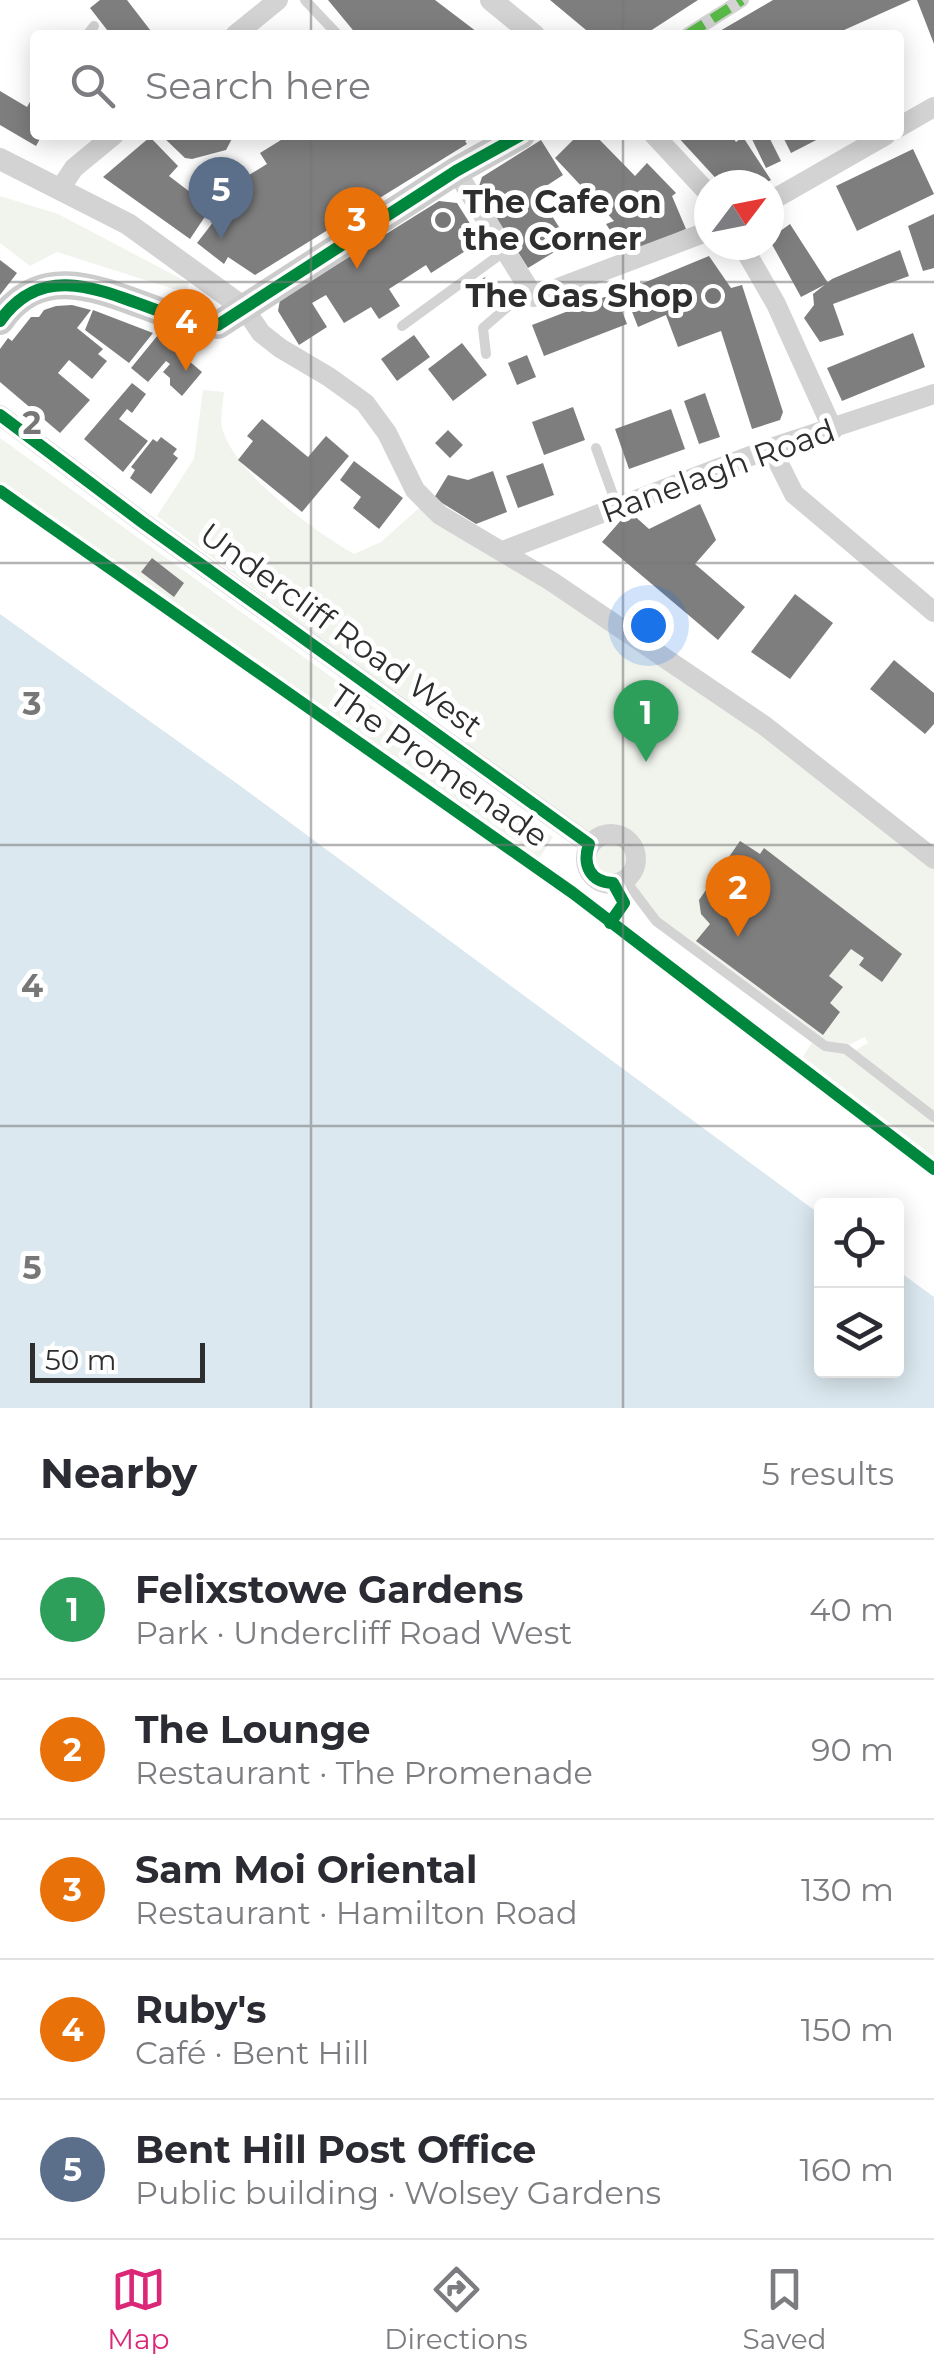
<!DOCTYPE html>
<html lang="en">
<head>
<meta charset="utf-8">
<style>
  body { margin:0; font-family:Montserrat,sans-serif; background:#f2f2f3; color:#2b2b33 }
  .controls { position:absolute; right:30px; bottom:30px; display:grid; overflow:hidden; border-radius:10px; box-shadow:0 5px 25px #0003 }
  .controls button { width:90px; height:90px; display:grid; place-items:center; padding:0; border:0; border-bottom:2px solid #e1e1e2; background:#fff; color:#2b2b33; font:50px sans-serif }
  .compass { position:absolute; left:694px; top:170px; width:90px; height:90px; border-radius:50%; background:#fff; box-shadow:0 5px 25px #0003; rotate:58deg }
  .scale { position:absolute; left:30px; bottom:25px; width:175px; box-sizing:border-box; padding-left:10px; border:5px solid #2e2e2e; border-top:0; font-size:28px; line-height:35px; white-space:nowrap; color:#2e2e2e; -webkit-text-stroke:8px #fff; paint-order:stroke }
  .you { position:absolute; left:648px; top:625px; width:35px; height:35px; margin:-25px; border:8px solid #fff; border-radius:50%; background:#1a73e8; box-shadow:0 0 0 15px #1a73e833 }
  .badge { display:grid; place-items:center; width:65px; height:65px; border-radius:50%; background:#db2777; color:#fff; font-size:32px; font-weight:700 }
  .pin { position:absolute; translate:-50% -82px; filter:drop-shadow(0 2px 5px #0008) }
  .pin::after { content:''; position:absolute; top:52px; width:35px; height:30px; background:inherit; clip-path:polygon(0 0,100% 0,50% 100%) }
  .list { margin:0; padding:0; list-style:none }
  h2 { display:flex; justify-content:space-between; align-items:center; height:130px; margin:0; padding:0 40px; font-size:42px }
  h2 small { font-size:32px; font-weight:400; color:#7c7c81 }
  .list li { display:grid; grid-template-columns:65px 1fr auto; gap:30px; align-items:center; box-sizing:border-box; height:140px; padding:0 40px; border-top:2px solid #e1e1e2 }
  .list b { display:block; font-size:38px; white-space:nowrap }
  .list p { margin:0; font-size:32px; white-space:nowrap; color:#7c7c81 }
  .list em { font-size:32px; font-style:normal; color:#7c7c81 }
  .icon { flex:none; width:55px; height:55px; fill:none; stroke:currentColor; stroke-width:2; stroke-linecap:round; stroke-linejoin:round }
  .map { position:relative; flex:none; width:934px; height:1408px; overflow:hidden }
  .search { position:absolute; background:#fff; box-shadow:0 5px 25px #0003; left:30px; right:30px; top:30px; height:110px; display:flex; align-items:center; gap:25px; box-sizing:border-box; padding:0 35px; border-radius:10px; color:#7c7c81; font-size:38px }
  .sheet { height:830px; background:#fff }
  nav { display:flex; justify-content:space-around; align-items:center; box-sizing:border-box; height:140px; border-top:2px solid #e1e1e2; background:#fff; font-size:28px; color:#7c7c81 }
  nav a { display:grid; justify-items:center; gap:5px }
  nav .on { color:#db2777 }
  .map>svg:first-child { display:block }
  .green { fill:#f1f3ed }
  .water { fill:#dbe8ef }
  .building { fill:#7e7e7e }
  .lines { fill:none; stroke-linecap:round; stroke-linejoin:round }
  .service { stroke:#d3d3d3; stroke-width:10 }
  .pedestrian { stroke:#d3d3d3; stroke-width:14 }
  .minor { stroke:#d3d3d3; stroke-width:20 }
  .tertiary { stroke:#d3d3d3; stroke-width:22 }
  .secondary { stroke:#ccc; stroke-width:28 }
  .quiet { stroke:#58b947; stroke-width:10; stroke-dasharray:20 10; stroke-linecap:butt }
  .cycleway-casing { stroke:#fff; stroke-width:19 }
  .cycleway { stroke:#00873e; stroke-width:12 }
  .grid { fill:none; stroke:#777; stroke-width:2.5; stroke-opacity:0.55 }
  .poi-dot { fill:#777; stroke:#fff; stroke-width:4 }
  .labels { text-anchor:middle; stroke-width:10; stroke-linejoin:round; paint-order:stroke }
  .poi-label { font-size:32px; font-weight:bold; fill:#2e2e2e; stroke:#fff; text-anchor:start }
  .street-label { font-size:32px; fill:#2e2e2e; stroke:#fff }
  .grid-label { font-size:32px; text-anchor:middle; font-weight:bold; fill:#777; stroke:#fff; stroke-width:10; stroke-linejoin:round; paint-order:stroke }
</style>
</head>
<body>
<div class="map">
<svg width="934" height="1408" viewBox="0 0 934 1408">
  <rect width="100%" height="100%" fill="#fff"/>
  <!-- green -->
  <path class="green" d="M0,196l58,18 131,69 -3,10 -129,-41 -27,14 -30,-23z
    M203,390l21,2c-1,12 -5,28 -1,39 14,44 91,100 131,123l27,-12 38,-34 125,77 278,192 112,93v243l-80,-62 14,-8 -3,-6 -19,9 -17,-2 -170,-124 -31,-39 8,-8 -1,-25 -21,-15 -20,4 -124,-90 -4,-4 7,-22 -27,-32 -28,13 -15,-1 -246,-185 37,-57z
    M0,438l553,399 -15,23 -161,-109 -377,-266z
    M589 859a22 22 0 1 1 44 0a22 22 0 1 1-44 0Z
    M812,1043l34,9 88,68v44l-134,-103z"/>
  <!-- water -->
  <path class="water" d="M0,614l239,171 582,430 1,155h74l1,-100 37,27v111h-934z"/>
  <!-- building -->
  <path class="building" d="M100,0h27l27,35h-43l-21,-27z
    M328,0h107l46,35h-124z
    M550,0h148l-54,35h-52z
    M773,0h138l-78,35h-120z
    M917,0h17v44z
    M0,91l27,16 8,-14v42h7l-6,11 -36,-21z
    M161,135h73l-8,15 -34,9 -7,-1z
    M289,135h185l-9,6 2,3 -212,131 -27,-18 -4,7 -27,-21 24,-31 18,-31 28,-17 -7,-11z
    M578,135h17l40,41 12,-13 29,30 -4,3 14,33 -60,26 -20,-31 8,-3 -59,-63z
    M676,135h55l5,7 7,-5 28,43 -9,5h-40z
    M750,135h18l13,26 -15,7z
    M782,135h44l-35,18z
    M150,137l28,29 -9,10 38,29 -1,10 -16,24 -87,-62z
    M541,140l22,35 -26,17 32,51 -41,25 -50,-79 4,-12z
    M913,149l21,45 -77,37 -21,-45z
    M439,201l18,2 24,38 -50,32 -5,-8 -37,24 11,17 -21,13 -8,-12 -27,16 -18,-28 -14,8 15,24 -28,18 -21,-34 2,-11z
    M934,214v54l-11,3 -15,-45z
    M790,224l38,59 -27,14 -32,-58z
    M900,250l9,26 -76,28 11,31 -24,7 -16,-24 10,-13 -1,-11 19,-15z
    M709,256l22,32 11,-3 41,127 -3,8 -28,9 -31,-98 -43,16 -12,-32 -28,12 -14,-36z
    M0,260l17,13 -17,22z
    M485,277l8,11 -18,13 -8,-11z
    M615,293l12,31 -83,32 -12,-31z
    M72,305l19,5 -14,18 26,21 -5,5 9,7 -15,18 -23,-19 -11,13 32,27 -30,33 -60,-51v-33l8,-11 4,3 19,-24h8l5,-7 12,-4z
    M93,310l60,23 -24,30 -44,-33z
    M913,333l12,34 -83,34 -15,-33z
    M158,335l37,19 -6,7 13,11 -20,24 -12,-11v-7l-7,-6 7,-8 -4,-3 -18,21 -17,-14z
    M414,335l16,22 -33,24 -16,-22z
    M462,343l25,32 -34,26 -25,-32z
    M527,355l9,22 -19,8 -9,-22z
    M132,383l14,11 -14,19 -5,-4 -8,10 29,22 -25,31 -39,-33z
    M705,393l15,44 -21,7 -15,-43z
    M573,407l12,33 -41,15 -12,-33z
    M671,409l14,40 -56,20 -14,-40z
    M262,419l46,38 18,-21 23,20 -47,56 -64,-52 15,-19 -6,-5z
    M448,430l15,15 -13,13 -15,-15z
    M161,437l16,12 -4,5 5,4 -27,36 -21,-16 5,-8 -4,-3 22,-28 4,3z
    M354,461l49,37 -24,31 -26,-21 8,-11 -21,-17z
    M543,463l11,32 -36,13 -12,-32z
    M493,471l14,41 -31,12 -42,-26 14,-23 20,5z
    M700,504l16,36 -21,24 50,43 -27,33 -116,-98 27,-31 20,18z
    M152,558l32,25 -10,14 -33,-25z
    M795,594l38,29 -43,56 -39,-27z
    M894,660l40,33v31l-9,10 -55,-45z
    M740,841l20,13 4,-6 138,106 -20,28 -23,-17 5,-7 -13,-9 -22,27 14,11 -13,16 10,9 -17,23 -127,-94 14,-17 -9,-10 -2,-14z"/>
  <g class="lines">
    <!-- service -->
    <path class="service" d="M305,0l33,35
      M87,35l7,-9
      M402,326l103,-75
      M486,354l-3,-26 45,-39
      M596,448l21,58
      M625,880l31,41 169,125 21,3 88,68"/>
    <!-- pedestrian -->
    <path class="pedestrian" d="M687,35l55,-35
      M0,491l573,402 361,276"/>
    <!-- minor -->
    <path class="minor" d="M235,35l43,-35
      M899,127l35,-20
      M654,135l55,59
      M456,171l78,126 175,-66
      M60,189l14,-21 40,-33
      M769,202l117,-67
      M742,245l34,59 57,126
      M244,308l17,25 19,15 49,29 36,26 22,30 28,57 25,25 111,66 214,145 169,133
      M0,415l142,107 447,322
      M771,448l23,46 140,118
      M503,551l268,-103 163,-54
      M586 859a25 25 0 1 1 50 0a25 25 0 1 1-50 0Z"/>
    <!-- tertiary -->
    <path class="tertiary" d="M491,0l43,35
      M0,159l128,65 116,84"/>
    <!-- secondary -->
    <path class="secondary" d="M0,321c57,-82 146,2 218,4l238,-154 65,-36"/>
    <!-- quiet -->
    <path class="quiet" d="M687,35l55,-35"/>
    <defs>
      <path id="cycleway" d="M0,321c57,-82 146,2 218,4l238,-154 65,-36
        M0,415l142,107 447,322c-7,21 1,38 24,39l11,20 -14,20
        M0,491l573,402 361,276"/>
    </defs>
    <!-- cycleway casing -->
    <use href="#cycleway" class="cycleway-casing"/>
    <!-- cycleway -->
    <use href="#cycleway" class="cycleway"/>
  </g>
  <!-- grid -->
  <path class="grid" d="M311,0v35M623,0v35M311,135v1273M623,135v1273M0,282h934M0,563h934M0,845h934M0,1126h934"/>
  <!-- markers -->
  <g class="poi-dot">
    <circle cx="443" cy="220" r="10"/>
    <circle cx="713" cy="296" r="10"/>
  </g>
  <g class="labels">
    <!-- poi labels -->
    <g class="poi-label">
      <text x="463" y="213">The Cafe on<tspan x="463" dy="37">the Corner</tspan></text>
      <text x="693" y="307" text-anchor="end">The Gas Shop</text>
    </g>
    <!-- street labels -->
    <g class="street-label">
      <text transform="translate(718 471) rotate(-20)" y="11">Ranelagh Road</text>
      <text transform="translate(341 630) rotate(36)" y="11">Undercliff Road West</text>
      <text transform="translate(439 766) rotate(35)" y="11">The Promenade</text>
    </g>
  </g>
  <g class="grid-label">
    <text x="32" y="434">2</text>
    <text x="32" y="715">3</text>
    <text x="32" y="997">4</text>
    <text x="32" y="1279">5</text>
  </g>
</svg>
<div class="controls">
<button><svg class="icon" aria-label="locate" viewBox="0 0 24 24"><circle cx="12" cy="12" r="6"/><path d="M12 2v4M12 18v4M2 12h4M18 12h4"/></svg></button>
<button><svg class="icon" aria-label="layers" viewBox="0 0 24 24"><path d="M12 4l9 5-9 5-9-5zM3 14l9 5 9-5"/></svg></button>
</div>
<svg class="compass" viewBox="-18 -18 36 36"><path d="M0-13l5 13h-10z" fill="#e53935"/><path d="M0 13l5-13h-10z" fill="#7c7c81"/></svg>
<div class="scale">50 m</div>
<div class="you"></div>
<div class="pin badge" style="left:646px;top:762px;background:#2e9e5b">1</div>
<div class="pin badge" style="left:738px;top:937px;background:#e8710a">2</div>
<div class="pin badge" style="left:357px;top:269px;background:#e8710a">3</div>
<div class="pin badge" style="left:186px;top:371px;background:#e8710a">4</div>
<div class="pin badge" style="left:221px;top:239px;background:#5c6f8a">5</div>
<div class="search"><svg class="icon" aria-label="search" viewBox="0 0 24 24"><circle cx="10" cy="10" r="6"/><path d="M15 15l6 6"/></svg>Search here</div>
</div>
<section class="sheet">
<h2>Nearby<small>5 results</small></h2>
<ul class="list">
<li><span class="badge" style="background:#2e9e5b">1</span><div><b>Felixstowe Gardens</b><p>Park · Undercliff Road West</p></div><em>40 m</em></li>
<li><span class="badge" style="background:#e8710a">2</span><div><b>The Lounge</b><p>Restaurant · The Promenade</p></div><em>90 m</em></li>
<li><span class="badge" style="background:#e8710a">3</span><div><b>Sam Moi Oriental</b><p>Restaurant · Hamilton Road</p></div><em>130 m</em></li>
<li><span class="badge" style="background:#e8710a">4</span><div><b>Ruby's</b><p>Café · Bent Hill</p></div><em>150 m</em></li>
<li><span class="badge" style="background:#5c6f8a">5</span><div><b>Bent Hill Post Office</b><p>Public building · Wolsey Gardens</p></div><em>160 m</em></li>
</ul>
</section>
<nav>
<a class="on"><svg class="icon" aria-label="map" viewBox="0 0 24 24"><path d="M3 6l6-2 6 2 6-2v14l-6 2-6-2-6 2zM9 4v14M15 6v14"/></svg>Map</a>
<a><svg class="icon" aria-label="directions" viewBox="0 0 24 24"><path d="M12 3l9 9-9 9-9-9zM9 14v-3h6M13 9l2 2-2 2"/></svg>Directions</a>
<a><svg class="icon" aria-label="saved" viewBox="0 0 24 24"><path d="M7 4h10v16l-5-4-5 4z"/></svg>Saved</a>
</nav>
</body>
</html>
